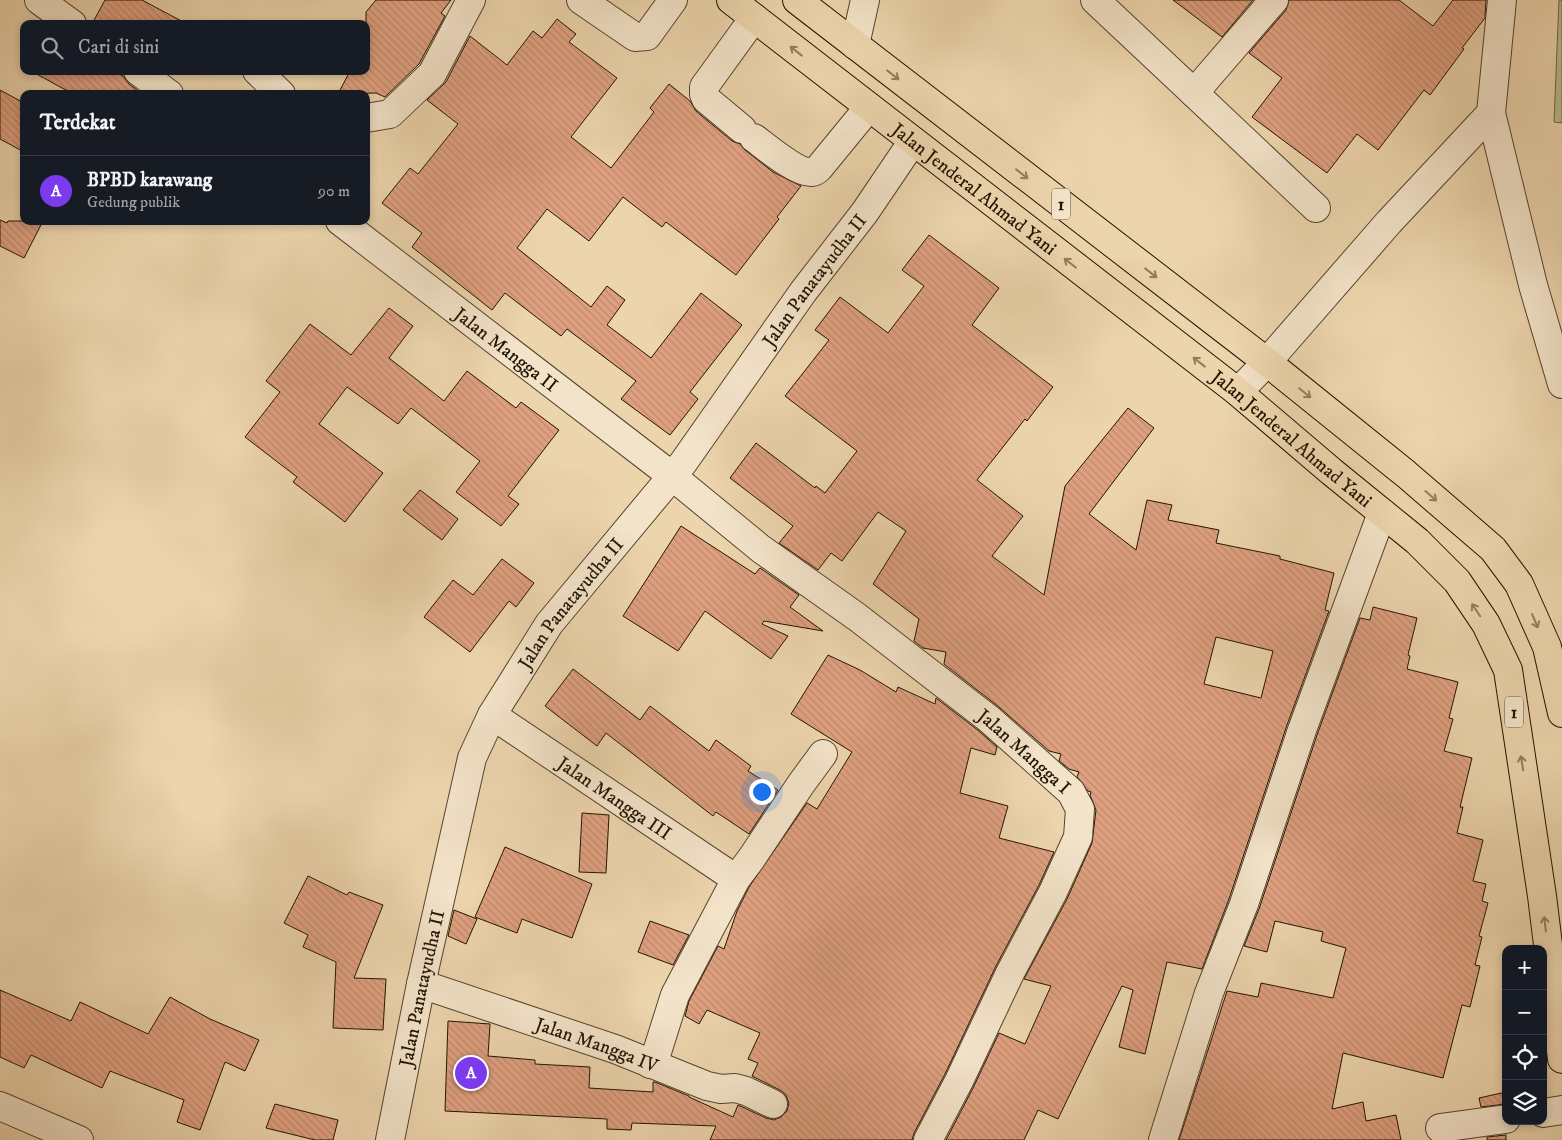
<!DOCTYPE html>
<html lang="id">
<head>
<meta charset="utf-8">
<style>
  body { margin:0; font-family:"IM FELL DW Pica",serif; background:#20242c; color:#f1f3f6 }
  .controls { position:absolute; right:15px; bottom:15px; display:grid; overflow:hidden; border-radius:10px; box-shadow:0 2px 8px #0003 }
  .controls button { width:45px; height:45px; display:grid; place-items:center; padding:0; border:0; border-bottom:1px solid #363941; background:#171b24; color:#f1f3f6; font:25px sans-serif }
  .you { position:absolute; left:761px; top:791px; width:18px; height:18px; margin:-12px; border:4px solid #fff; border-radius:50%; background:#1a73e8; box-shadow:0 0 0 8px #1a73e833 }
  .badge { display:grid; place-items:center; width:32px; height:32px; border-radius:50%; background:#7c3aed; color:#fff; font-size:16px; font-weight:700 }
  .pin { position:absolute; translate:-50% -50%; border:2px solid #fff; box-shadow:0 1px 5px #0006 }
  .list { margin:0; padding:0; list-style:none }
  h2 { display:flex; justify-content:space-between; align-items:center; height:65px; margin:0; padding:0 20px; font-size:21px }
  h2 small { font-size:16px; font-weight:400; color:#9ea1a6 }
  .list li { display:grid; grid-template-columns:32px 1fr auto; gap:15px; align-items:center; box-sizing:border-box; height:70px; padding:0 20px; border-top:1px solid #363941 }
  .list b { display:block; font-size:19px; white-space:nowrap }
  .list p { margin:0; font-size:16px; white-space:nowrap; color:#9ea1a6 }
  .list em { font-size:16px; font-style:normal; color:#9ea1a6 }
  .icon { flex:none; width:28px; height:28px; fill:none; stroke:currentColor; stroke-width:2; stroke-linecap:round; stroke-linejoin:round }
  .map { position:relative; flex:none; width:1562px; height:1140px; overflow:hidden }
  .search { position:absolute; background:#171b24; box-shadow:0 2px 8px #0003; left:20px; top:20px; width:350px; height:55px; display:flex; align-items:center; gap:12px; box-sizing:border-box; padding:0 18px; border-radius:10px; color:#9ea1a6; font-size:19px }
  .panel { position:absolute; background:#171b24; box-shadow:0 2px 8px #0003; left:20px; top:90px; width:350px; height:135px; border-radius:10px }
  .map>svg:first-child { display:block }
  .park { fill:#b8bd89; stroke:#6c6846 }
  .building { fill:url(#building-back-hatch); stroke:#211403; fill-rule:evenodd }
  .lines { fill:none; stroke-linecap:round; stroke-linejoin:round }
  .minor-casing { stroke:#54442d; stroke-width:30 }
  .major-casing { stroke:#211403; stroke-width:30 }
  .minor { stroke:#f3e3c9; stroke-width:28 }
  .major { stroke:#ecd4ac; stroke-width:28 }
  .oneway { stroke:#917e60 }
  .labels { text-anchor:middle; stroke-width:4; stroke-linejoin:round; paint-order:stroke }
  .shield { fill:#f3e3c9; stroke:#60523e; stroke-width:1 }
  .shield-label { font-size:18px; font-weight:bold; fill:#211403 }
  .street-label { font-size:19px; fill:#211403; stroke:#f3e3c9 }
</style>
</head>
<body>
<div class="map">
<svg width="1562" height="1140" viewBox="0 0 1562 1140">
  <defs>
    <pattern id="building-back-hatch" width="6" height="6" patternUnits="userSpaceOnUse" patternTransform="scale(1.25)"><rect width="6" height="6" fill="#dfa080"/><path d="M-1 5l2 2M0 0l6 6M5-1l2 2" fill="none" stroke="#bf896d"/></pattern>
  </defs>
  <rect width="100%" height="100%" fill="#ecd4ac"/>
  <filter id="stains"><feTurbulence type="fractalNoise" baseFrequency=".004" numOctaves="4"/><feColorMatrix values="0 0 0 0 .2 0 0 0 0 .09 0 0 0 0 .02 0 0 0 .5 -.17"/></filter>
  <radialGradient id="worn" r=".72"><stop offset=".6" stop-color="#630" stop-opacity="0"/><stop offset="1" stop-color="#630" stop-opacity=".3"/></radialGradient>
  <!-- park -->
  <path class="park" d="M1559,0h3v123l-8,-1z"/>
  <!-- building -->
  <path class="building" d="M105,0h37l45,24h-95z
    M376,0h75l-10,13 4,3 -26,48 -34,33 -9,-4 -38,1 12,-23h16v-59z
    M1173,0h80l-31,37z
    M1289,0h110l34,26 20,-26h33l-1,18 -23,30 2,1 -34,46 -6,-5 -46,60 -21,-16 -30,39 -75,-56 30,-39 -33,-25 37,-43z
    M557,19l19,15 -7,8 48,36 -46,59 40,31 43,-56 -4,-4 19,-24 21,17 6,10 36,30 8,3 5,6 28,22 28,14 -24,31 2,2 -43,56 -70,-53 -4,5 -39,-30 -34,44 -42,-32 -30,39 74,59 16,-21 18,14 -18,25 44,33 50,-65 41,32 -52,67 8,7 -28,36 -49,-36 15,-18 -69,-52 -6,7 -56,-43 -13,17 -80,-63 10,-14 -40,-30 28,-35 8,6 40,-50 -31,-24 19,-18 24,-46 37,29 26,-34 9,7z
    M31,71h83l9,5 6,8 13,10h-69z
    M0,90l24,13v49l-24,-13z
    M0,220l7,3 1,-2h35l-19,37 -24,-12z
    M929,235l70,53 -27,37 81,62 -26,34 -2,-2 -48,61 46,36 -31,40 52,39 21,-109 63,-78 26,20 -65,86 47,36 11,-50 25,5 -4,15 51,10 -3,13 64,13v3l54,14 -9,37 4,1 -42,114 -58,174 -27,70 -35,-7 -22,92 -26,-7 14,-57 -11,-4 -64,133 -20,-9 -14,30h-78l27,-52 26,-55 26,11 26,-58 -27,-7 43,-80 25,-56 4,-33 -6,-15 1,-3 -3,-1 -11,-14 2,-5 -10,-3 -10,-8 2,-7 -12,-3 -50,-44 -55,-43 2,-12 -23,-4 -9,-7 5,-22 -46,-35 33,-53 -28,-19 -36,49 -11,-8 -13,17 -39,-27 14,-17 -63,-48 26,-35 59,45 1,-2 9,7 32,-42 -72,-55 44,-56 -14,-10 25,-33 48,36 36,-47 -22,-16zM1216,637l57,14 -12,47 -57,-14z
    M389,308l24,18 -24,32 55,43 23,-30 49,37 5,-6 38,28 -51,66 11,8 -18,22 -45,-34 24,-31 -69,-53 -13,16 -51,-37 -28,37 64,49 -38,49 -52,-40 4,-5 -52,-40 35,-45 -14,-11 44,-57 41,31z
    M420,490l38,29 -16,21 -39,-30z
    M681,526l74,48 5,-6 39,27 -9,12 33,24 -59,-10 -2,3 26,12 -17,23 -66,-48 -27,40 -55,-35z
    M502,559l32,24 -18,24 -7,-6 -39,51 -46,-35 29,-37 20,15z
    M1373,607l44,11 -9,37 2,1 -3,13 51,13 -9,36 4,1 -9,32 28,7 -12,49h3l-6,26 26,7 -10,41 13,3 -4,17 6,2 -9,33 3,1 -7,28 5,1 -10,41 -8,-2 -19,73 -100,-25 -11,56 31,-7 3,19 30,-6 5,25h-222l48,-149 31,6 3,-14 72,15 13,-50 -25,-7 2,-9 -48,-11 -8,31 -23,-6 15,-37 58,-174 43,-117 10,2z
    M828,655l32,15 36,22 2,-5 37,17 1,-6 43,33 18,16 -2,8 -24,-7 -11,45 48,13 -9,32 55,14 -15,33 -43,81 -51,108 -31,59 -2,7h-202l6,-14 -84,-3 -1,7 -24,-1v-10l-162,-8 3,-90 42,3 -2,32 47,4v4l55,3 -1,21 64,4v-10h2l34,14v1l44,20 5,-12 28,13 8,2 7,-3 6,-6 2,-8 -3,-8 -6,-5 -28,-14 6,-13 -10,-4 12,-26 -53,-23 -8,14 -14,-8 4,-15 29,-55 6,3 13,-38 12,-24 58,-84 10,6 35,-57 -61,-38z
    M573,669l67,51 10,-14 59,45 7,-11 35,26 -3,5 30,19 -29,44 -33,-22 -3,4 -107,-83 -9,13 -52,-40z
    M582,813l27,2 -3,58 -27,-1z
    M505,847l87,37 -20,54 -50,-19 -5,14 -42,-16z
    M308,876l39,19 2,-3 34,13 -29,73 32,1 -3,51 -50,-2 3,-66 -33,-15 5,-12 -24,-12z
    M454,910l23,9 -11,25 -18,-8z
    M650,921l39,14 -16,30 -35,-13z
    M0,990l71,31 9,-19 68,32 22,-37 40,22 49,21 -14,31 -20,-9 -25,68 -23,-8 7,-22 -74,-29 -8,17 -71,-33 -7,13 -24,-11z
    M1506,1092v12l-25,3 -2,-9z
    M275,1104l63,16 -5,20h-18l-49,-12z
    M1506,1135v5h-19v-3z"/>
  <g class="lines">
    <defs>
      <g id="minor">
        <path d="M39,0l33,24"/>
        <path d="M581,0l54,37 12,-1 26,-36"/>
        <path d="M1095,0l99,93 80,-93"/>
        <path d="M1502,0l-11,113 42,172 29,99"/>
        <path d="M855,45l10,-45"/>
        <path d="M138,71l31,23"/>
        <path d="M257,71l24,23"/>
        <path d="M1194,93l122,115"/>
        <path d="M366,118l24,-4 42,-40 39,-74"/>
        <path d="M742,129l-36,-30 -2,-5v-7l50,-69"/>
        <path d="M754,138c11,8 44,36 58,34 2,0 5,-2 7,-4l50,-61"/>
        <path id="s1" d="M340,221l332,255 89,73 96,68 132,102 82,73 9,17 -2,28 -25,55 -43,81 -51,108 -31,59"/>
        <path d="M1238,392l29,-30 122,-140 102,-109"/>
        <path id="s2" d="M492,715l244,164"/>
        <path id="s3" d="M421,984l194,65 92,37 14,3 14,-1 11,3 27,13"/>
        <path d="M650,1064l7,-12 18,-57 61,-116 15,-20 50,-75 22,-30"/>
        <path d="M0,1106l79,34"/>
        <path d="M1543,1113l19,-3"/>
        <path d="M1440,1128l66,-9"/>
        <path id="s4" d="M390,1140l31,-156 51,-226 20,-43 57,-91 134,-161 120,-171 62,-80 48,-71"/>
        <path d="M1163,1140l46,-147 35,-89 58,-174 80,-217"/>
      </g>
      <g id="major">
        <path id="s5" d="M731,0l507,392 94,80 85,69 40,40 29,43 22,46 34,226 20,163"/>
        <path d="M797,0l470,362 139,112 87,75 26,35 28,63 15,66"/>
      </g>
    </defs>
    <!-- minor casing -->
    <use href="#minor" class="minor-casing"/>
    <!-- major casing -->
    <use href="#major" class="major-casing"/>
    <!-- minor -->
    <use href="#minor" class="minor"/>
    <!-- major -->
    <use href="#major" class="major"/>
  </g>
  <!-- one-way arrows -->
  <defs><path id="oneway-shaft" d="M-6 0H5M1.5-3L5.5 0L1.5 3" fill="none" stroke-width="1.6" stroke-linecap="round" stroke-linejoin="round" transform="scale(1.25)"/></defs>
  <g class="oneway">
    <use href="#oneway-shaft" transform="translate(796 51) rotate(-142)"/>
    <use href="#oneway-shaft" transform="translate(893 75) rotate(38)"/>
    <use href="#oneway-shaft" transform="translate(1022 174) rotate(38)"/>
    <use href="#oneway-shaft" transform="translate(1070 263) rotate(-142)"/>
    <use href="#oneway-shaft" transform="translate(1151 273) rotate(38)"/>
    <use href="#oneway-shaft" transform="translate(1199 362) rotate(-142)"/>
    <use href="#oneway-shaft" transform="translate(1305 393) rotate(39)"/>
    <use href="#oneway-shaft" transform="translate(1431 496) rotate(41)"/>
    <use href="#oneway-shaft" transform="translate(1476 610) rotate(-124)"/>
    <use href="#oneway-shaft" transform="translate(1535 621) rotate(67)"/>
    <use href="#oneway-shaft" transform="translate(1522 763) rotate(-99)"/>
    <use href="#oneway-shaft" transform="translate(1545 924) rotate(-97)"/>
  </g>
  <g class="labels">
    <!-- shield labels -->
    <g class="shield">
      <rect x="1052" y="188.5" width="18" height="31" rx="4"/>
      <rect x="1505" y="696.5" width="18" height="31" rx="4"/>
    </g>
    <g class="shield-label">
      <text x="1061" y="210">1</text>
      <text x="1514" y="718">1</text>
    </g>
    <!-- street labels -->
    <g class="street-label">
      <text dy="7" stroke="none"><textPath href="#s5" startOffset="308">Jalan Jenderal Ahmad Yani</textPath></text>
      <text dy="7" stroke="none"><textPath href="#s4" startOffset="980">Jalan Panatayudha II</textPath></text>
      <text dy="7" stroke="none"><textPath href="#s1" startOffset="210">Jalan Mangga II</textPath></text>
      <text dy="7" stroke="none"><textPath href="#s5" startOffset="712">Jalan Jenderal Ahmad Yani</textPath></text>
      <text dy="7" stroke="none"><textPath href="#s4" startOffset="575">Jalan Panatayudha II</textPath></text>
      <text dy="7" stroke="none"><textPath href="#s1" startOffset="866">Jalan Mangga I</textPath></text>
      <text dy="7" stroke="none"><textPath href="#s2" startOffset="148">Jalan Mangga III</textPath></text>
      <text dy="7" stroke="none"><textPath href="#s4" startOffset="155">Jalan Panatayudha II</textPath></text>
      <text dy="7" stroke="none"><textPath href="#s3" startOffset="186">Jalan Mangga IV</textPath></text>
    </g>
  </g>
  <rect width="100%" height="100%" filter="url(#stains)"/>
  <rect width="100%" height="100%" fill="url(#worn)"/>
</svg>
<div class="controls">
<button>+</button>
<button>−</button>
<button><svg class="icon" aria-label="locate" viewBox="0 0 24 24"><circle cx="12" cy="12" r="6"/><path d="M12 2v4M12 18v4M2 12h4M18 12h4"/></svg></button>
<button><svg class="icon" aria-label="layers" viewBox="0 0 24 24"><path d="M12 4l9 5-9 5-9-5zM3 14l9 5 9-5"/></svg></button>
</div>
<div class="you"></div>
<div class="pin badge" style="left:471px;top:1073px">A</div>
<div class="search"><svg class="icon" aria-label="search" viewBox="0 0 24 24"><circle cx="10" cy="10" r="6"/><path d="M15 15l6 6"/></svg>Cari di sini</div>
<section class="panel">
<h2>Terdekat<small></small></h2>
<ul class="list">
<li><span class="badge">A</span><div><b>BPBD karawang</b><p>Gedung publik</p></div><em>90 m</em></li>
</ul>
</section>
</div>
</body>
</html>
